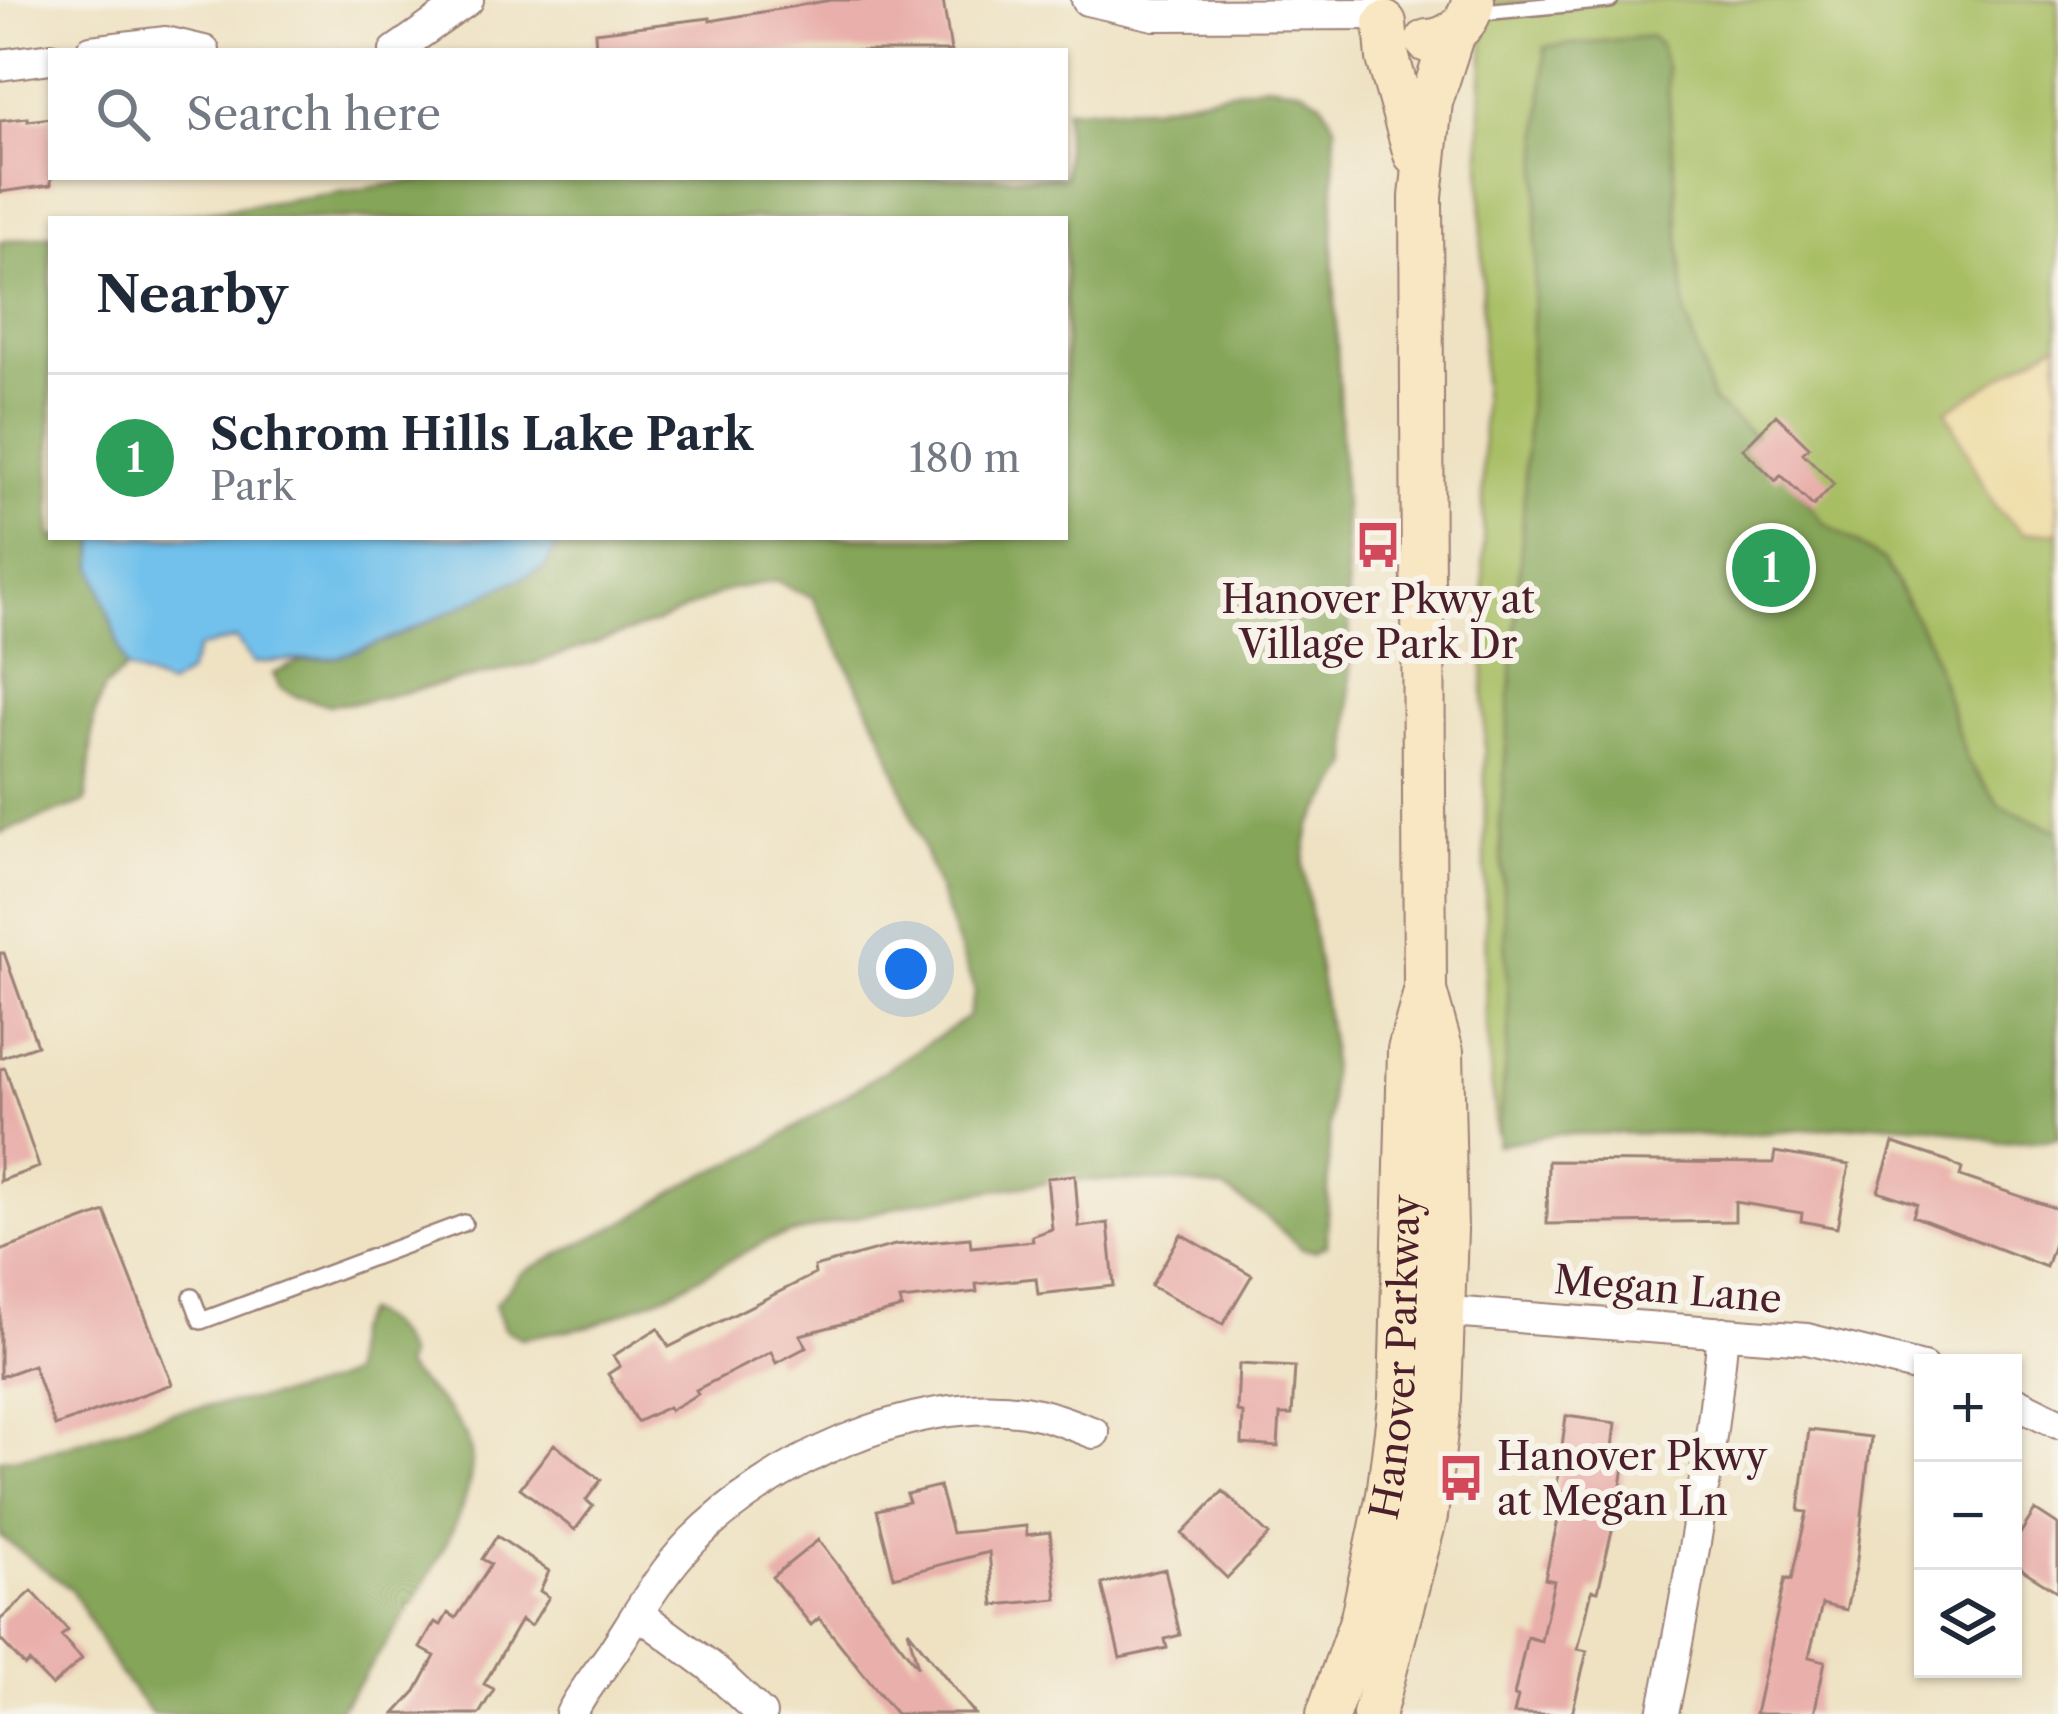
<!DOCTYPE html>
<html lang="en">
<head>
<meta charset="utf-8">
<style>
  body { margin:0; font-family:"Libre Caslon Text",serif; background:#f2f2f3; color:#1f2937 }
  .controls { position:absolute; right:36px; bottom:36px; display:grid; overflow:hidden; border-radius:0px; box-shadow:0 3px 9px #0004 }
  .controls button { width:108px; height:108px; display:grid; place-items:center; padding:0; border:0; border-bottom:3px solid #e0e1e3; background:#fff; color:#1f2937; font:60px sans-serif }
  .you { position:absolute; left:906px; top:969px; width:42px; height:42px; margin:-30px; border:9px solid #fff; border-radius:50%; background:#1a73e8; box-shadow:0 0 0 18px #1a73e833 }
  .badge { display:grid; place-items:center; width:78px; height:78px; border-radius:50%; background:#2563eb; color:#fff; font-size:39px; font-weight:700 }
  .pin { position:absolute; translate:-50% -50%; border:6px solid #fff; box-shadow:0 3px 12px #0006 }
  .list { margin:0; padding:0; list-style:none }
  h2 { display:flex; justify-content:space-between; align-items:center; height:156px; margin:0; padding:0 48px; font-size:51px }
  h2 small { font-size:39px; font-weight:400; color:#747a83 }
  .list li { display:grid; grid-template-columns:78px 1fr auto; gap:36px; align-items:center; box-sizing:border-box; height:168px; padding:0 48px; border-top:3px solid #e0e1e3 }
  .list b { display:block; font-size:45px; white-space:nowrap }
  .list p { margin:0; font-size:39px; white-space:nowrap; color:#747a83 }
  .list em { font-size:39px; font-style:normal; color:#747a83 }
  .icon { flex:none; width:66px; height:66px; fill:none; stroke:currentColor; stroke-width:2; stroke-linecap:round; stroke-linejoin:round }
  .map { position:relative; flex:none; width:2058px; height:1714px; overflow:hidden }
  .search { position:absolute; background:#fff; box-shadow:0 3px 9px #0004; left:48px; top:48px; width:1020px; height:132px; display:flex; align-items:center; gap:30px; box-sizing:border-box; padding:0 42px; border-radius:0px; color:#747a83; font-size:45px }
  .panel { position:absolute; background:#fff; box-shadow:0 3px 9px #0004; left:48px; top:216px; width:1020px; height:324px; border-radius:0px }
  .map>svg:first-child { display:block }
  .green { fill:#a7be63; stroke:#786e47; stroke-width:3 }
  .forest { fill:#85a559; stroke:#686242; stroke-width:3 }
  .sand { fill:#eeda9e; stroke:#9c7c64; stroke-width:3 }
  .water { fill:#71c1ec; stroke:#5e708c; stroke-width:3 }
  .building { fill:#e9afaa }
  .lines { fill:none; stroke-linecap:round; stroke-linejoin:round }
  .lane-casing { stroke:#9c8077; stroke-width:20 }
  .street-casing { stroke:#9c8077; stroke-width:34 }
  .secondary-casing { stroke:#9c8077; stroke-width:46 }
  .lane { stroke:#fff; stroke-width:15 }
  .street { stroke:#fff; stroke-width:30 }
  .secondary { stroke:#f9e7c3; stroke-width:42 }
  .labels { text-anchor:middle; stroke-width:12; stroke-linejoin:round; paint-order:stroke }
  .poi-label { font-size:39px; fill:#4a1f2b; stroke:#f7f3e8 }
  .street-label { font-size:39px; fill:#4a1f2b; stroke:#f7f3e8 }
</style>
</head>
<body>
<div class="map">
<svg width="2058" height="1714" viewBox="0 0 2058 1714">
  <rect width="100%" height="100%" fill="#f7f3e8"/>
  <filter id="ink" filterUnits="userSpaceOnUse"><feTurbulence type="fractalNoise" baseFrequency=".00833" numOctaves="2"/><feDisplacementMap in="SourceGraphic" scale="24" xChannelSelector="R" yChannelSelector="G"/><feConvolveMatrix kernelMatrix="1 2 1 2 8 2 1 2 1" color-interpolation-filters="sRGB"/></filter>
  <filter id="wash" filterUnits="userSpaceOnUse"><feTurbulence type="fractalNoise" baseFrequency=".004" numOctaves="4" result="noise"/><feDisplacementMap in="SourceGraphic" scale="48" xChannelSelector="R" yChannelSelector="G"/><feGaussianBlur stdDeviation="2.7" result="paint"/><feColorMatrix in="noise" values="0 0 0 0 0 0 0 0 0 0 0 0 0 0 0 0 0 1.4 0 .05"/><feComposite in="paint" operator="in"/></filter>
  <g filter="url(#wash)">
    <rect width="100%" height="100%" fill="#eee2c3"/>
    <!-- green -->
    <path class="green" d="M1485,0h573v1073l-562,60 -10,-111 -5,-908z"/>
    <!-- forest -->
    <path class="forest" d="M1651,36l9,9 7,26 18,242 28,89 43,34 67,86 62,40 44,81 38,117 34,47 57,24v308l-57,4 -73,-17 -43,-3 -168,14 -45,-4 -117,1 -58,11 12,-123 -9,-196 22,-289 23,-490z
      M1266,84l33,4 23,14 13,23 -2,125 17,398v118l-40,60 -7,39 28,182 -4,198 -12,6 -13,-2 -38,-34 -40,-26 -53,-8 -108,-1 -143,21 -152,39 -96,52 -81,34 -70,12 -17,-9 -9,-25 26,-31 115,-57 59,-37 64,-28 209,-134 7,-25 -93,-258 -69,-136 -37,-17 -46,8 -72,33 -125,42 -172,38 -31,3 -32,-8 -18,-9 -7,-14 28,-13 37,-4 57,-20 150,-70 17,-30h503v-318h-907l283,-42h624v-68l86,-2z
      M51,235v302h45l-2,29 32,103 -22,19 -10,29 -8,85 -86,31v-591z
      M365,1312c24,11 32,21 42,45l-4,10c23,23 63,53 68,86 10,63 -97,210 -135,261h-184l-35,-44 -46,-81 -71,-53v-77c59,-4 113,-32 170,-46 61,-14 123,-12 180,-39l2,-42z"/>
    <!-- sand -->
    <path class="sand" d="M2058,342v190l-35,2 -28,-27 -49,-96z"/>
    <!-- water -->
    <path class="water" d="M96,537h466l-17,30 -150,70 -57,20 -85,6 -17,-24 -38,9 -11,26 -19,12 -42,-17 -32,-103z"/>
    <g id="blocks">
      <!-- building -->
      <path class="building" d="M831,0h112l8,51h-355l-1,-19 115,-14v3z
        M28,118v3l23,-3v67l-51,7v-71z
        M1776,415l33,32 -6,6 31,31 -21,22 -32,-31 -5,6 -33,-32z
        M0,953h4l33,92 -37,13z
        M5,1068l34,99 -39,14v-112z
        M1893,1143l55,18 14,8 -2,7 98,33v23l-12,35 -133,-51 4,-12 -39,-13z
        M1775,1152l74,13 -12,63 -36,-7 1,-8 -67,-11v19l-188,3 1,-63 225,2z
        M1075,1175l4,52 29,-4 6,63 -76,8 -2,-16 -60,6 1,8 -77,8 2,8 -102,27 7,12 -31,16 -5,-11 -75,38 2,4 -28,16 -2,-3 -31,15 -29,-48 12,-8 -7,-10 45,-28 11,19 146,-73 -1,-7 81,-22 75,-7 1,9 62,-6 -1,-5 20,-7 -5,-51z
        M105,1212l67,172 -117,42 -22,-61 -33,12v-126z
        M1181,1234l71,41 -29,49 -72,-38z
        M1239,1364l56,3 -3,48h-12l-2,32 -36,-3 1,-31 -6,-1z
        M1566,1416l50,7 -5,42 13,1 -5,34 -21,91 -6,-1 -14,59 9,2 -15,63h-58l4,-17 -4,-1 13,-59 14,4 13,-60 -9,-2 19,-87 -8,-1z
        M1809,1430l62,7 -15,131 -10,42 -24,-6 -13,53 16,4 -11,53h-59l30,-136 6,2 16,-68 -8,-1z
        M554,1444l47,36 -15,20 7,6 -18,24 -55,-42z
        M939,1486l13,47 74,-7 1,9 23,-3 7,67 -63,6 -5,-53 -95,25 -17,-67 32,-8 -3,-8z
        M1223,1491l46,44 -42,43 -45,-44z
        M2035,1510l23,15v67l-45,-28v-19z
        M497,1536l52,35 -9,20 9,6 -18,29 -10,-6 -37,64 10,5 -15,25h-84l21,-23 19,-35 -15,-8 15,-26 6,3 7,-12 8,5 35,-54 -9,-5z
        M818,1540l100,127 -10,-37 67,84h-79l-77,-96 -8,7 -39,-48z
        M1165,1569l15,66 -15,4 2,9 -47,10 -18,-74z
        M32,1591l36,39 -7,6 21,23 -30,27 -23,-24 -4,4 -25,-27v-19z"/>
    </g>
  </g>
  <g filter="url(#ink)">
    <use href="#blocks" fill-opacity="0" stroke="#9c8077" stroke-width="3"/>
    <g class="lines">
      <defs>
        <path id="lane" d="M1472,13l138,-13
          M192,1297l9,24 263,-98"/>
        <path id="street" d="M1087,0l67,15 226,-1
          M91,51l75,-9 38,9
          M395,51l73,-51
          M0,65l51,-7
          M1424,1310l383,29 116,29
          M2013,1401l45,22
          M638,1613l72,53 51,48
          M571,1714c11,-22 27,-41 41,-61 25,-38 48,-79 80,-112 77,-78 220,-147 332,-130 24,4 47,13 70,22
          M1663,1714c26,-127 48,-253 60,-382"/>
        <g id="secondary">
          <path d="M1385,23l3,35 27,96"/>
          <path d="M1427,41c23,-1 43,-17 46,-41"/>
          <path id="s1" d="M1328,1714l34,-96 26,-123 12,-96 9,-349 16,-58"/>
          <path d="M1374,1714l52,-198 14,-117 6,-169 -4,-178 -17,-61 -4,-794 10,-95 22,-69"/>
        </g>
      </defs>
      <!-- lane casing -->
      <use href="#lane" class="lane-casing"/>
      <!-- street casing -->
      <use href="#street" class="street-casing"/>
      <!-- secondary casing -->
      <use href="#secondary" class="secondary-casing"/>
      <!-- lane -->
      <use href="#lane" class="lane"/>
      <!-- street -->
      <use href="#street" class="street"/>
      <!-- secondary -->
      <use href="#secondary" class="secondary"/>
    </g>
  </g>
  <!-- icons -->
  <defs>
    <symbol id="bus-bare" viewBox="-9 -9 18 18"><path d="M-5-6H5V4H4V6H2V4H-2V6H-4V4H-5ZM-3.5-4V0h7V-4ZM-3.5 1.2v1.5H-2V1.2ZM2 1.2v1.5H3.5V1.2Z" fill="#d1495b" stroke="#f7f3e8" stroke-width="2.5" paint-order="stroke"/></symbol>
  </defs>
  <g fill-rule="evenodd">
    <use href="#bus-bare" x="1345" y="512" width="66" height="66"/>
    <use href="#bus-bare" x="1428" y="1445" width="66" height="66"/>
  </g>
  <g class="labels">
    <!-- poi labels -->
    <g class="poi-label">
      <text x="1378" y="613">Hanover Pkwy at<tspan x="1378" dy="45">Village Park Dr</tspan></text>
      <text x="1497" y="1470" text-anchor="start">Hanover Pkwy<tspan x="1497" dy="45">at Megan Ln</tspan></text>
    </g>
    <!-- street labels -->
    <g class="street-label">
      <text transform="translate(1668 1289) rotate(5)" y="14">Megan Lane</text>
      <text dy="14" stroke="none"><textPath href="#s1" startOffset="366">Hanover Parkway</textPath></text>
    </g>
  </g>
</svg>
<div class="controls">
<button>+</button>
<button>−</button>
<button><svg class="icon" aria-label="layers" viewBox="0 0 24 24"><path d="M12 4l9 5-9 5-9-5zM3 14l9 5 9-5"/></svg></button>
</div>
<div class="you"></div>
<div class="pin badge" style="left:1771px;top:568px;background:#2e9e5b">1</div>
<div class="search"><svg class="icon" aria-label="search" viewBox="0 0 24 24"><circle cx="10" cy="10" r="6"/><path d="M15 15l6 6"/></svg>Search here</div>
<section class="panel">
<h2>Nearby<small></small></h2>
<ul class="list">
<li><span class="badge" style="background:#2e9e5b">1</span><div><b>Schrom Hills Lake Park</b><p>Park</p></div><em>180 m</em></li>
</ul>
</section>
</div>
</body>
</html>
